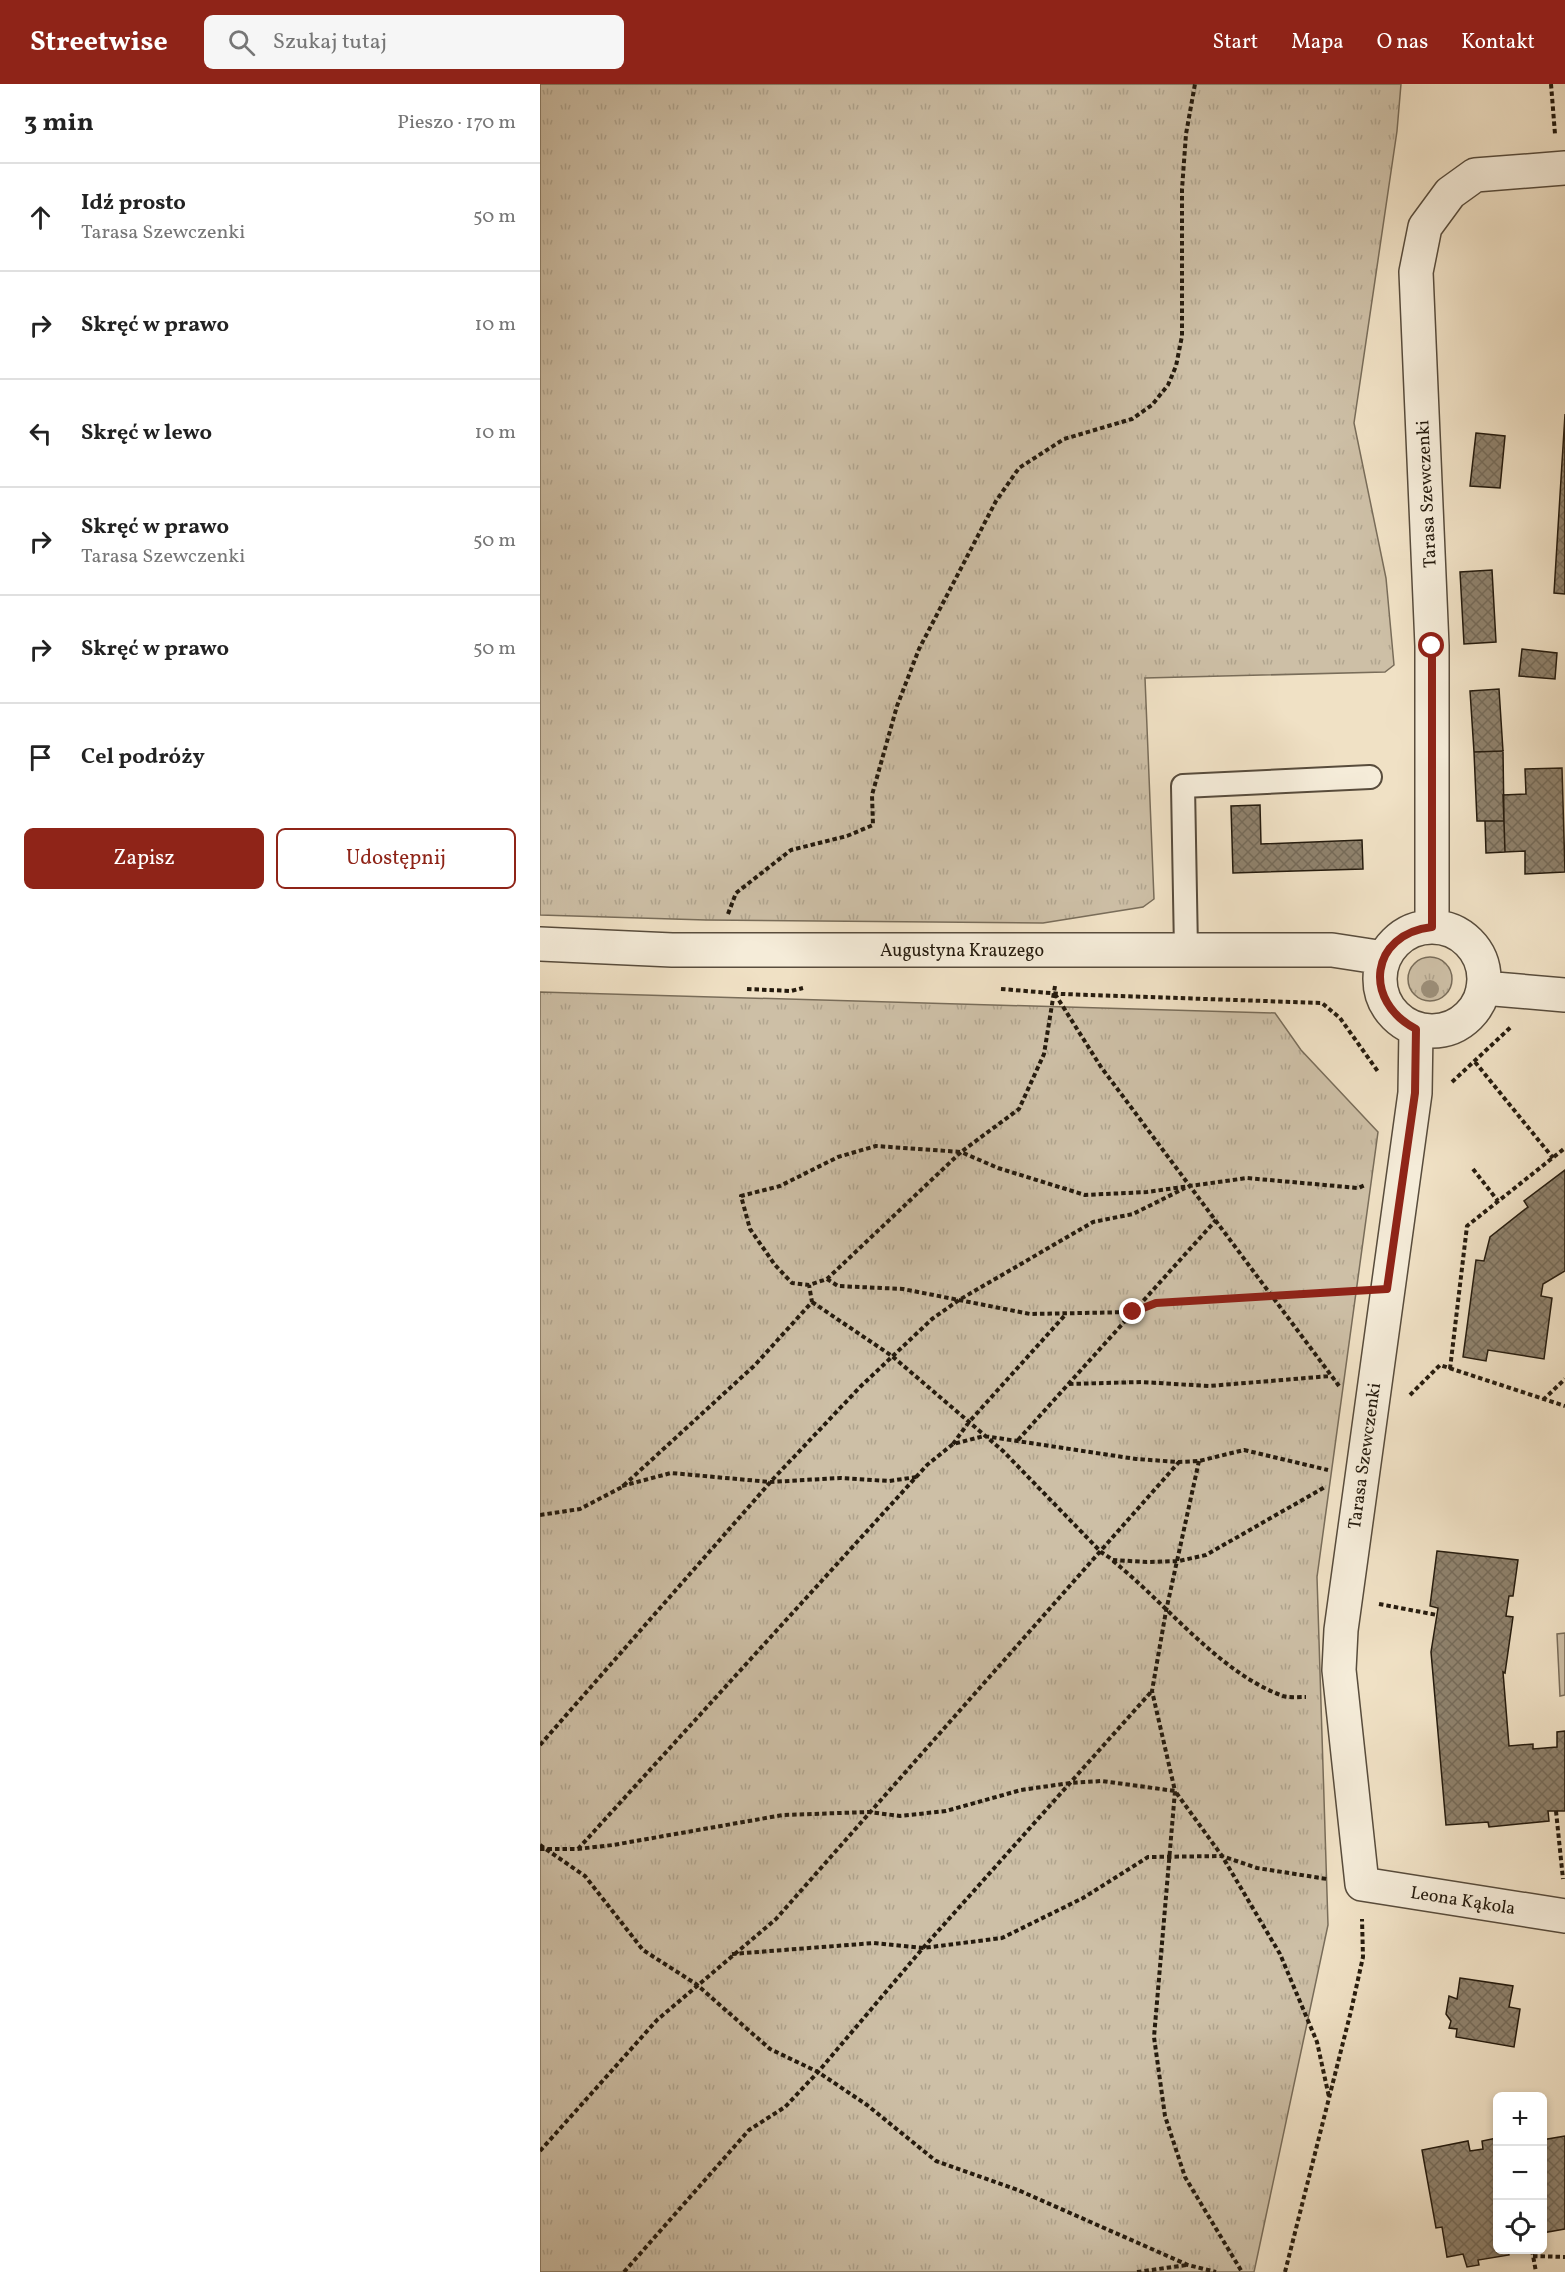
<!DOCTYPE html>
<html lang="pl">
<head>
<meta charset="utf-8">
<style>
  body { margin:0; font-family:Vollkorn,serif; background:#f6f6f6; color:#222 }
  .controls { position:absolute; right:18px; bottom:18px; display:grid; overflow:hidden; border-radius:9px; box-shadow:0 3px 9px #0003 }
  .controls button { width:54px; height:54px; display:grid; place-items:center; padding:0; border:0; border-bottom:2px solid #e0e0e0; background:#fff; color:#222; font:30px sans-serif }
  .stop { position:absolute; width:18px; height:18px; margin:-14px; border:4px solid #8f2418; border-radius:50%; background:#fff }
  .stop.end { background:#8f2418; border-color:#fff; box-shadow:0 2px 6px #0008 }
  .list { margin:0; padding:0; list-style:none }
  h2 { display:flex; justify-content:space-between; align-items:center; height:78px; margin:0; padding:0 24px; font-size:26px }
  h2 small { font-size:20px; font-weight:400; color:#767676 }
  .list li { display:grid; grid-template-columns:39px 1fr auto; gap:18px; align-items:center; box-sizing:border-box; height:108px; padding:0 24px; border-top:2px solid #e0e0e0 }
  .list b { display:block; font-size:22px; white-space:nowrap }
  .list p { margin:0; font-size:20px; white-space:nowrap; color:#767676 }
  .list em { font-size:20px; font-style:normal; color:#767676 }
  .actions { display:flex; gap:12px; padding:18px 24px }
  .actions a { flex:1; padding:14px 0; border:2px solid #8f2418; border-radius:9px; text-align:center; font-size:21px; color:#8f2418 }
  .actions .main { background:#8f2418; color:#fff }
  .icon { flex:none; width:33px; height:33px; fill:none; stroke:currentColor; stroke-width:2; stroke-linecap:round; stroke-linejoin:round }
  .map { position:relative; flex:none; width:1025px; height:2188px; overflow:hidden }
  header { display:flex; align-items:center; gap:36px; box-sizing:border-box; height:84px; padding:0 30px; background:#8f2418; color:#fff }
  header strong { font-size:28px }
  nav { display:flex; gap:33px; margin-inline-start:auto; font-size:21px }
  .search { width:420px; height:54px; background:#f6f6f6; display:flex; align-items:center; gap:15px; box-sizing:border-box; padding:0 21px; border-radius:9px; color:#767676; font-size:22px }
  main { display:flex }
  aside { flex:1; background:#fff }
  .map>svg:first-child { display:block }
  .grass { fill:url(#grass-tufts); stroke:#796d5a; stroke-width:1.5 }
  .green { fill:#cdbfa6; stroke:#796d5a; stroke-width:1.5 }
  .building { fill:url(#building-cross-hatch); stroke:#251b0e; stroke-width:1.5 }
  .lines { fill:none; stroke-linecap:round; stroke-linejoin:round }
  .lane-casing { stroke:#584c3c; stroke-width:26 }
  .street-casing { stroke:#584c3c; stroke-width:36 }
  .path { stroke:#251b0e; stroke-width:4; stroke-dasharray:4.5 3; stroke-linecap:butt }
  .lane { stroke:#f5ecd9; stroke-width:22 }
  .street { stroke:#f5ecd9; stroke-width:33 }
  .tree { fill:#9c8f7a }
  .route { stroke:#8f2418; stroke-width:8 }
  .labels { text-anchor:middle; stroke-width:4.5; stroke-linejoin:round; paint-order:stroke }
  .street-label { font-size:18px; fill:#251b0e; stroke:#f5ecd9 }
</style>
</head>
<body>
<header>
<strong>Streetwise</strong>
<div class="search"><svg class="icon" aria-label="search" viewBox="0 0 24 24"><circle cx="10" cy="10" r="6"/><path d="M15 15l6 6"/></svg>Szukaj tutaj</div>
<nav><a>Start</a><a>Mapa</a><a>O nas</a><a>Kontakt</a></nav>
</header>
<main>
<aside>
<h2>3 min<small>Pieszo · 170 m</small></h2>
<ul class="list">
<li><svg class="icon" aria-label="ahead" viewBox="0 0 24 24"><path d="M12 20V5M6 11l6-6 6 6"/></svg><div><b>Idź prosto</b><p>Tarasa Szewczenki</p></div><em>50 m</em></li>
<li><svg class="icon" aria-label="right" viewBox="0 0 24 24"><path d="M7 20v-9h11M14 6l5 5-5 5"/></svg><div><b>Skręć w prawo</b></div><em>10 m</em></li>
<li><svg class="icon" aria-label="left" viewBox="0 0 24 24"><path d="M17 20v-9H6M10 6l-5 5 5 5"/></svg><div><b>Skręć w lewo</b></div><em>10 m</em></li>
<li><svg class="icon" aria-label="right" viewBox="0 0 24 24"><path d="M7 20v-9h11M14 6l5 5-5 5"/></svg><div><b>Skręć w prawo</b><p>Tarasa Szewczenki</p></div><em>50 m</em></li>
<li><svg class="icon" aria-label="right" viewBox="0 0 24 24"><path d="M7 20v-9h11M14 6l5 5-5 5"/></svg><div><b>Skręć w prawo</b></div><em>50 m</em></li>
<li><svg class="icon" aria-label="arrive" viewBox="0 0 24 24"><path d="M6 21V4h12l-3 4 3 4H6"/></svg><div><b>Cel podróży</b></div></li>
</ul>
<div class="actions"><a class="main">Zapisz</a><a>Udostępnij</a></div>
</aside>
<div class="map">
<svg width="1025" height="2188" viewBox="0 0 1025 2188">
  <defs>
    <pattern id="grass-tufts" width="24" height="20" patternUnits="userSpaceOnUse" patternTransform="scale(1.5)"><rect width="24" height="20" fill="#cdbfa6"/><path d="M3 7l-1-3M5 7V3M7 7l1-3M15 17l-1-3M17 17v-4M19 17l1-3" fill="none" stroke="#b0a48e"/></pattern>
    <pattern id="building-cross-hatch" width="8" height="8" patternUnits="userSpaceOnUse" patternTransform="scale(1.5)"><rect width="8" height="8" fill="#8f826d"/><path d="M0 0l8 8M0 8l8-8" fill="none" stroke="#756a58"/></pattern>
  </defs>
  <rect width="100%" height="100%" fill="#f0e1c5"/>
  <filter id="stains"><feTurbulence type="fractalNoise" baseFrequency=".00333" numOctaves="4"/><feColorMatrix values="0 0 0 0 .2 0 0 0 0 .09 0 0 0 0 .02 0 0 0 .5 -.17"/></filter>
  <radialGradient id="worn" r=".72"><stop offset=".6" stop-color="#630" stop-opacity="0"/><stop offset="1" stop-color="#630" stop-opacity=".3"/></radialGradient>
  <!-- grass -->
  <path class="grass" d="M0,0h861l-4,47 -43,292 32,155 8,87 -9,7 -240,6 9,221 -11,8 -100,16 -337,-3 -166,-5z
    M868 895a22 22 0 1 1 44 0a22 22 0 1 1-44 0Z
    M0,908l735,21 26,37 77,82 -61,445 11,348 -74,347h-714z"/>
  <!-- green -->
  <path class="green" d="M1025,1549v62l-5,1 -3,-62z"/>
  <!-- building -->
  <path class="building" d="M1025,330v180l-11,-1z
    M936,349l29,3 -5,52 -30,-2z
    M952,486l4,72 -32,2 -4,-72z
    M982,565l35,4 -2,26 -36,-3z
    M959,605l4,62 -29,1 -4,-61z
    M963,667l1,70h-27l-3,-69z
    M1022,684l3,104 -40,2v-23l-20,1 -2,-57 23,-1 -1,-25z
    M720,721l1,39 101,-4 1,29 -130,4 -2,-67z
    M945,737h19l1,31 -19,1z
    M1025,1086v101l-22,13 -2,12 11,2 -8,61 -56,-9 -2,11 -23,-4 13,-97 8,1 6,-24 38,-30 -4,-6z
    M897,1467l81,9 -5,36h-4l-3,20 7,1 -8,56 -2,-1 6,74 24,-2v5l24,-2v-15l8,-1v80h-17l1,10 -60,6 -1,-5 -42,3 -15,-173 7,-44 -8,-2z
    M920,1894l53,8 -4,21 11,2 -6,38 -58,-10 1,-8 -8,-1 2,-7 -5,-7 3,-18 8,3z
    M1025,2052v93l-23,4v-93z
    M957,2054v112h11l1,5 -31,5 1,5 -12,2 -4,-13 -16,3 -5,-30 -6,1 -14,-78 46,-9 2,10 13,-2 -1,-8z"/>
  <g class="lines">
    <defs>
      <path id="lane" d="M646,866l-3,-164 187,-9"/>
      <path id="street" d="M892,843v-281l-16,-374 9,-45 25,-34 25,-18 90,-7
        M840 895a52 52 0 1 1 104 0a52 52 0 1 1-104 0Z
        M0,860l132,6h660l52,8
        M943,904l82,7
        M876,945l-1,64 -74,537 -2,40 23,214 203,32"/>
    </defs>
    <!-- lane casing -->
    <use href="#lane" class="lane-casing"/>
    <!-- street casing -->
    <use href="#street" class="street-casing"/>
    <!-- path -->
    <path class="path" d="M1011,0l4,50
      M188,830l8,-21 55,-43 56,-14 26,-11 -1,-30 25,-89 22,-57 77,-148 23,-33 45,-29 68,-20 20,-14 16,-20 8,-19 6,-30v-147l4,-55 9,-50
      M515,902l-11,68 -25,55 -58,43 -85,-6 -38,11 -58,29 -39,10 9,33 25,36 17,18 17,2 18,-6 134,-127 37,16 87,27 62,-3 100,-14 111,10 7,-3
      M207,905l44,2 12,-3
      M461,905l61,5 260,9 18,15 39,55
      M515,910l46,73 238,319
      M935,978l78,96
      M912,998l60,-56
      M933,1085l25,32
      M287,1195l11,7 65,3 127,25 103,-2 23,-9 197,-11
      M272,1218l80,54 111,95 98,101 12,8 34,2 32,-1 27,-6 119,-68
      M910,1285l17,-143 98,-78
      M529,1300l72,-2 68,4 122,-10
      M870,1311l30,-30 125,41
      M1003,1316l22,-21
      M478,1356l198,-220
      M413,1360l16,-22 97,-108
      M659,1377l-33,150 -14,80 23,100 -21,246 11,79 20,61 57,95
      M82,1402l49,-13 99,9 70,-4 49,3 28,-4
      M0,1431l40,-6 42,-22 133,-122 57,-63 -3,-17
      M573,1477c53,42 106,112 170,135 7,2 16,1 23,1
      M839,1520l58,11
      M0,1661l234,-267 86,-91 72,-68 27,-19 134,-78 40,-8 52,-26
      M1016,1727l7,68
      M0,1761l45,31 58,74 53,34 74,65 48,23 49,33 69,56 82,29 170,75 28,7
      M0,1765h37l36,-4 170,-30 86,-3 31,4 46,-5 75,-21 49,-7 32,-2 73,10 47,65 58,98 37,88 12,55
      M38,1765l349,-384 26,-21 31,-8 152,23 43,3 20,-1 45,-11 84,20
      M192,1870l142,-11 49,5 79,-10 81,-40 65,-41 74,-1 35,12 70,11
      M0,2067l117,-131 119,-101 403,-457
      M992,2166l4,22
      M993,2172l32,1
      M84,2188l125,-142 36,-23 33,-35 105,-124 228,-256
      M597,2188l50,-7
      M745,2188l66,-261 12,-54 -1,-38"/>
    <!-- lane -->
    <use href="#lane" class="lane"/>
    <!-- street -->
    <use href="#street" class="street"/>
  </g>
  <!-- trees -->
  <circle class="tree" cx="890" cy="905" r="9"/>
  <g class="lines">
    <!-- route -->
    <path class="route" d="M593,1228l23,-9 231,-14 28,-196 1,-64c-54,-28 -46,-95 16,-102v-281"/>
  </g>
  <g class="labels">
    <!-- street labels -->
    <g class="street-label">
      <text transform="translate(886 410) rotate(-93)" y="6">Tarasa Szewczenki</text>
      <text x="422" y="872">Augustyna Krauzego</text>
      <text transform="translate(824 1372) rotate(-82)" y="6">Tarasa Szewczenki</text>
      <text transform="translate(923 1816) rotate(9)" y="6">Leona Kąkola</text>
    </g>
  </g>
  <rect width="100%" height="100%" filter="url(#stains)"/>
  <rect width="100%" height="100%" fill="url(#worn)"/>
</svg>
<div class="controls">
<button>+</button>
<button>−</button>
<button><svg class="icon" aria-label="locate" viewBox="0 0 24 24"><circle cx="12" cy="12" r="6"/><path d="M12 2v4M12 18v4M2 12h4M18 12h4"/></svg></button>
</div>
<div class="stop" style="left:892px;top:562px"></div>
<div class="stop end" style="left:593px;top:1228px"></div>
</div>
</main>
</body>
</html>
